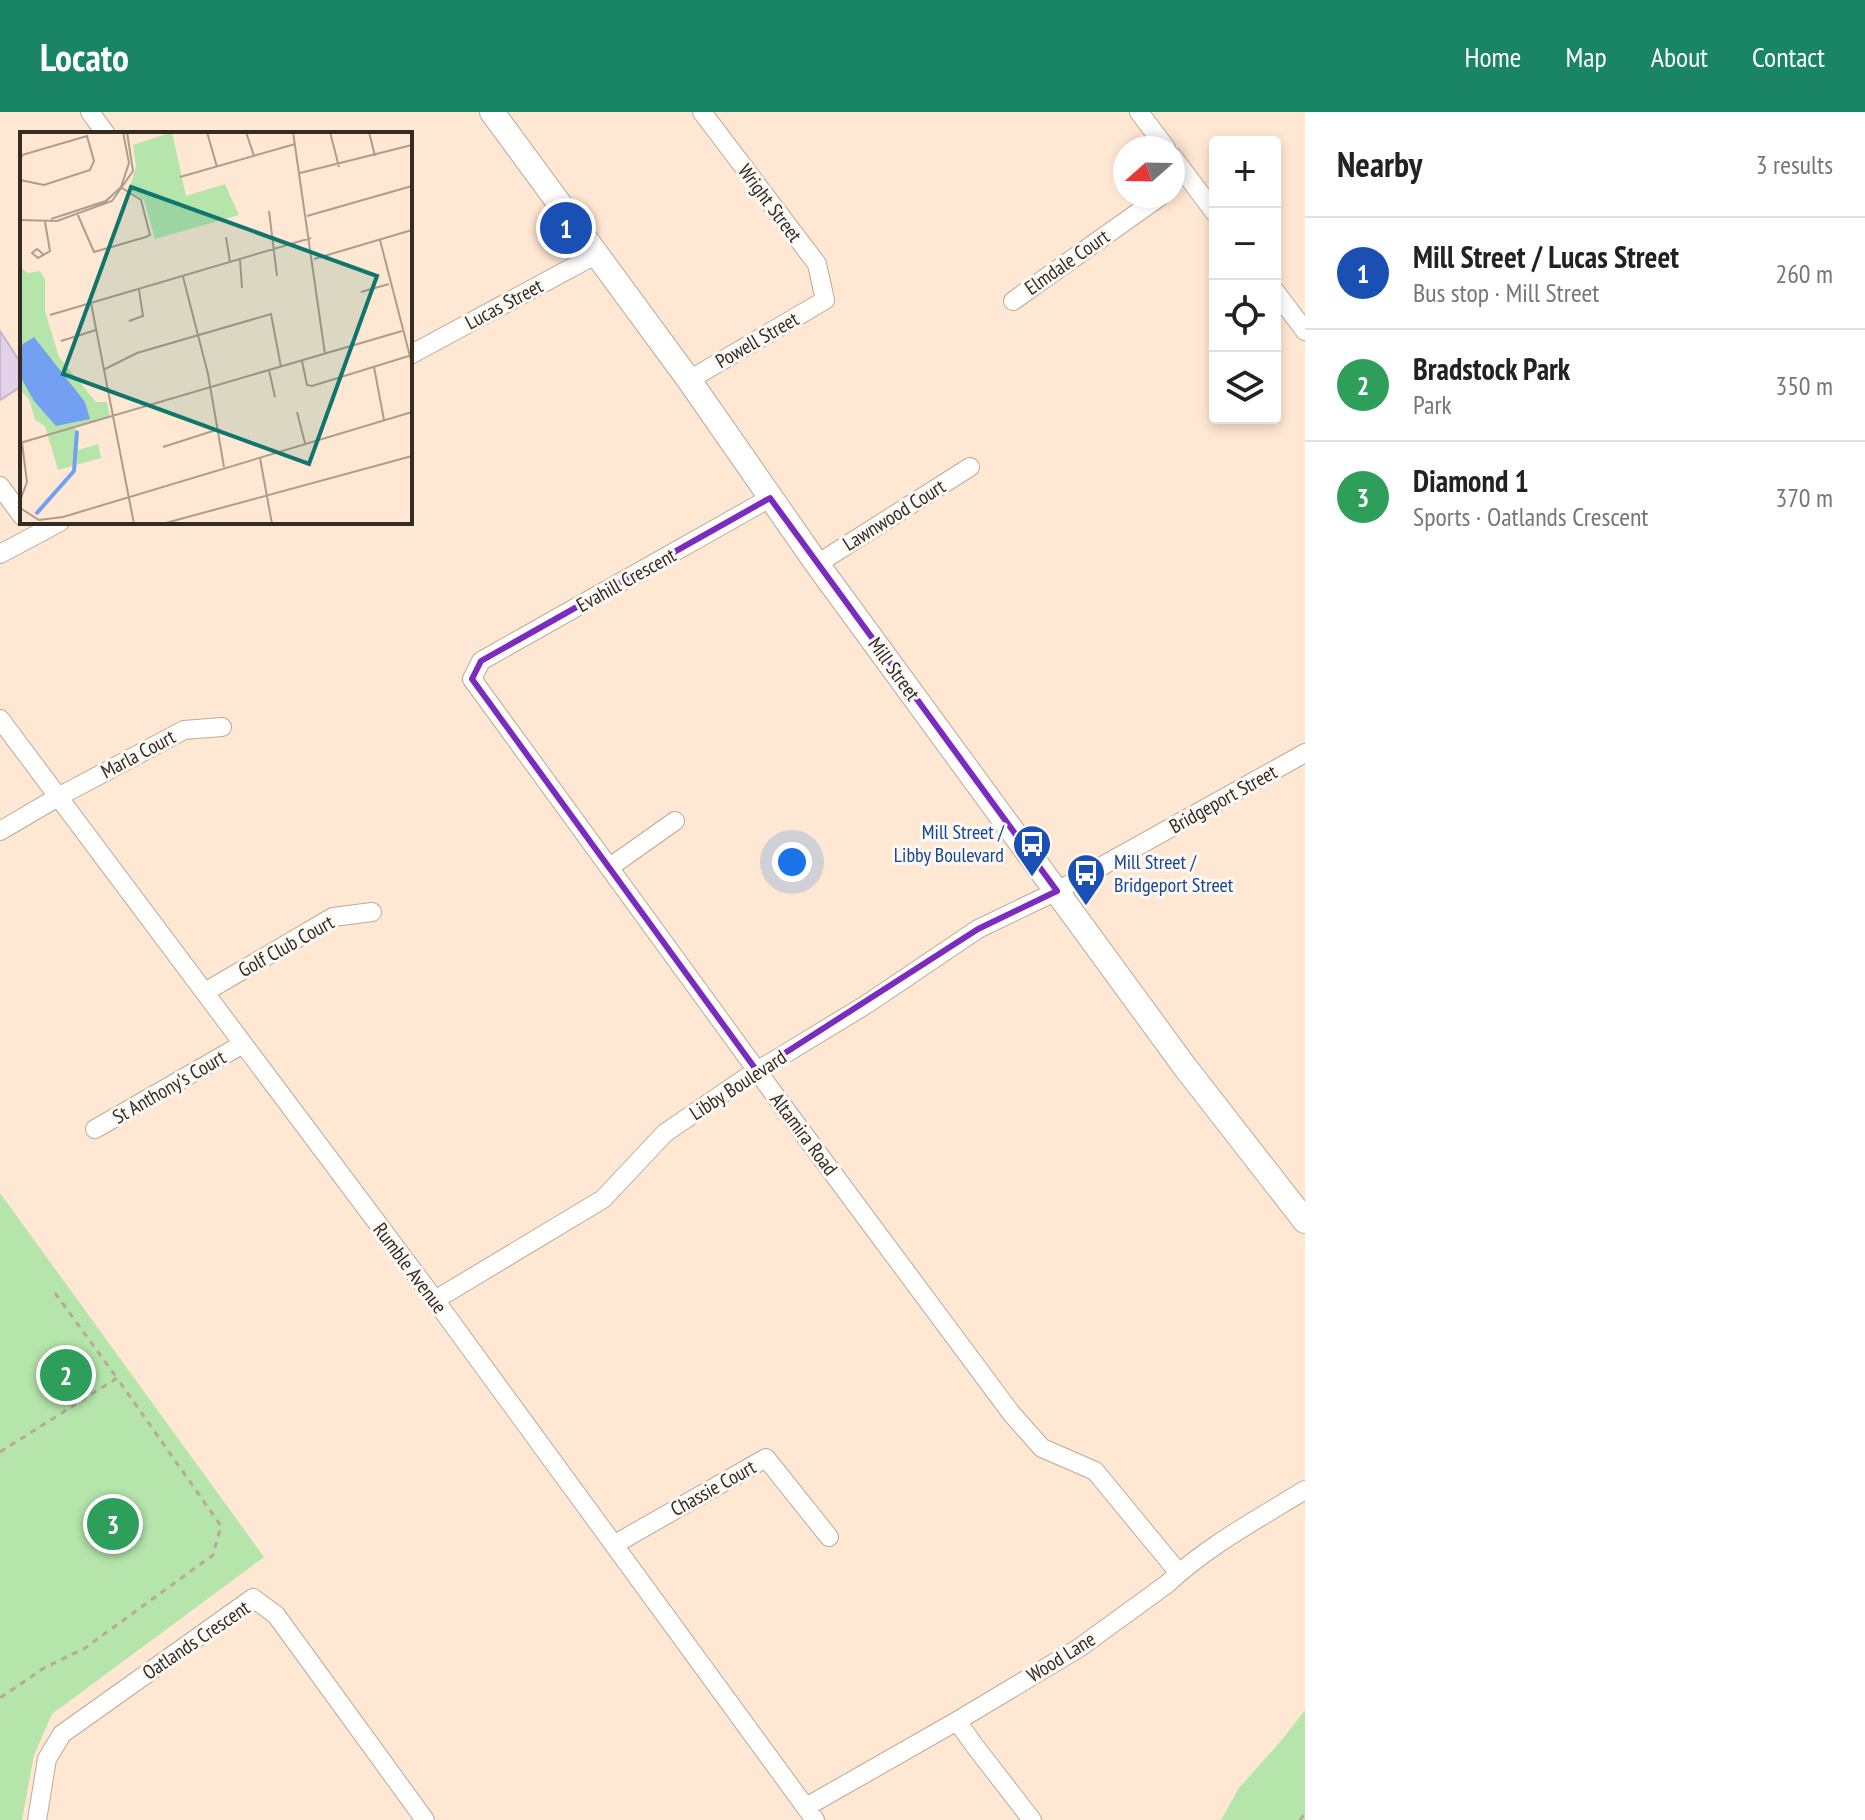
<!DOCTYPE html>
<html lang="en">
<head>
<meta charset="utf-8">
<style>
  body { margin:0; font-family:"PT Sans Narrow",sans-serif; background:#f6f6f6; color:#222 }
  .controls { position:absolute; right:24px; top:24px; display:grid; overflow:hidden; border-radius:8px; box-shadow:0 4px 12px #0003 }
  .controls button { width:72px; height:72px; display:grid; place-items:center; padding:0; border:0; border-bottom:2px solid #e0e0e0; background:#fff; color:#222; font:40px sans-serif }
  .compass { position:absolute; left:1113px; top:24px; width:72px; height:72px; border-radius:50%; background:#fff; box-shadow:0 4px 12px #0003; rotate:250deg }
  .you { position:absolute; left:792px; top:750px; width:28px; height:28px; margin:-20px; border:6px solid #fff; border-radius:50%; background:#1a73e8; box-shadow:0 0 0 12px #1a73e833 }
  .badge { display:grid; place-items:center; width:52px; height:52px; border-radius:50%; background:#1a8562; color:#fff; font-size:26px; font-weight:700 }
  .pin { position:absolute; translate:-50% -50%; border:4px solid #fff; box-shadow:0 2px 8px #0006 }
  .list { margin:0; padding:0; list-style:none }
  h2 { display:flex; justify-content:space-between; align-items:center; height:104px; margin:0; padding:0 32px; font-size:34px }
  h2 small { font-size:26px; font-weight:400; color:#767676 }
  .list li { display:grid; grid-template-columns:52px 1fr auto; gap:24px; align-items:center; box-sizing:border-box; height:112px; padding:0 32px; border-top:2px solid #e0e0e0 }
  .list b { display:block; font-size:30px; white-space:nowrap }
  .list p { margin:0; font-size:26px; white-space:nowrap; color:#767676 }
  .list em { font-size:26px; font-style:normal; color:#767676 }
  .icon { flex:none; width:44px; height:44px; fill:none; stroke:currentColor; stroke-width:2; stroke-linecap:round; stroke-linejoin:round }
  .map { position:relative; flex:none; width:1305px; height:1708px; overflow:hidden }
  header { display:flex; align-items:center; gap:48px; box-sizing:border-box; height:112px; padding:0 40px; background:#1a8562; color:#fff }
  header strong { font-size:38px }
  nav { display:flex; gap:44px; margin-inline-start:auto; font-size:28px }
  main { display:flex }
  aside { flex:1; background:#fff }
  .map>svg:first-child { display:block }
  .green { fill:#b5e5ab }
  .building { fill:#e2d1e8; stroke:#c5b5cc; stroke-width:2 }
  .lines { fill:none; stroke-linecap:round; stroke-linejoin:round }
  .street-casing { stroke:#bea996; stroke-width:20 }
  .secondary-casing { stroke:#bea996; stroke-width:26 }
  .path { stroke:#baa897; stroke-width:3; stroke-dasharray:6 6; stroke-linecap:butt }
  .street { stroke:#fff; stroke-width:18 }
  .secondary { stroke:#fff; stroke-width:24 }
  .marked { fill:none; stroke:#7b2cbf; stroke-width:6; stroke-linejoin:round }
  .labels { text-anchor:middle; stroke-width:6; stroke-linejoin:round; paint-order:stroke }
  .street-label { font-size:20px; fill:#342b23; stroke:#fdf9f5 }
  .transit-label { font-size:20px; fill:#164399; stroke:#fdf9f5; text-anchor:end }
  .inset-river { fill:none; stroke:#74a0f1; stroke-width:4 }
  .inset-road { fill:none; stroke:#ae9c8d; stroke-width:2 }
  .view { fill:#0f766e; fill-opacity:0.15; stroke:#0f766e; stroke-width:4 }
  .inset-edge { fill:none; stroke:#342b23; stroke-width:4 }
</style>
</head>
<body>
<header>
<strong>Locato</strong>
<nav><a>Home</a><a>Map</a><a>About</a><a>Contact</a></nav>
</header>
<main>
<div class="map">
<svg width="1305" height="1708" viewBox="0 0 1305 1708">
  <rect width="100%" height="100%" fill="#ffe8d3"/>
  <!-- green -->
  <path class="green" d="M0,1081l264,364 -212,157 -18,41 -12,65h-22z
    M1305,1598v110h-84l18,-32 42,-47z"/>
  <!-- building -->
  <path class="building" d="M0,219l22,34v21l-22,14z"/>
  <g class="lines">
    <defs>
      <path id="street" d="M90,0l16,22
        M1139,0l27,36
        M1173,45l42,56
        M1275,179l30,40
        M1013,189l148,-105
        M410,243l187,-101
        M689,268l136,-80 -8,-36 -115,-152
        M0,374l22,30
        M770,386l-289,163 -9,18 302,415 237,319 31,35 53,23 84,102
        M0,442l60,-32
        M817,452l153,-97
        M0,607l435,581 380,520
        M0,719l58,-34 126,-67 38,-3
        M610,755l65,-46
        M205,880l128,-75 39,-5
        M95,1017l148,-85
        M435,1188l168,-101 62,-66 82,-56 120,-73 111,-75 79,-38 248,-138
        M615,1432l151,-86 63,79
        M957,1609l17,24 58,75
        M806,1695l151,-86 122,-73 88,-64c40,-38 91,-65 138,-94
        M37,1708l10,-61 15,-25 191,-136 23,17 149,205"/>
      <path id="secondary" d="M492,0l197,268 128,184 368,503 120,154"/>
    </defs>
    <!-- street casing -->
    <use href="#street" class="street-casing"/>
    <!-- secondary casing -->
    <use href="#secondary" class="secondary-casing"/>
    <!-- path -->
    <path class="path" d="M55,1181l62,85
      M0,1340l117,-74 104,148 -8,29 -128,93 -41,20 -44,30
      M1300,1708l5,-7"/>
    <!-- street -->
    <use href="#street" class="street"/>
    <!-- secondary -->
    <use href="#secondary" class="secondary"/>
  </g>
  <!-- marked area -->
  <path class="marked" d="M770,386l287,393 -79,38 -221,142 -285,-392 9,-18z"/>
  <!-- icons -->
  <defs>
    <symbol id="bus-pin" viewBox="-11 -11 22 30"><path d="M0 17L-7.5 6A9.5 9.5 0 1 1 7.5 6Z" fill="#1a4fb4" stroke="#fdf9f5"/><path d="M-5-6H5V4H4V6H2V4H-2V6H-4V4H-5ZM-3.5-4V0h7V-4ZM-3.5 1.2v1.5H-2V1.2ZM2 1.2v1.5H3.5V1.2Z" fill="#fff"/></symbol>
  </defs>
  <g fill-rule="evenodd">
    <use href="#bus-pin" x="1010" y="710" width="44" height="60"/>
    <use href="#bus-pin" x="1064" y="739" width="44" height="60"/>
  </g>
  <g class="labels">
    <!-- street labels -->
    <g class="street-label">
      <text transform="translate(770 91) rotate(53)" y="7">Wright Street</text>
      <text transform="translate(1067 150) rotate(-35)" y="7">Elmdale Court</text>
      <text transform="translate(504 192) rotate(-28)" y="7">Lucas Street</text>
      <text transform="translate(757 228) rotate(-30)" y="7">Powell Street</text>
      <text transform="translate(894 403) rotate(-32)" y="7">Lawnwood Court</text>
      <text transform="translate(626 468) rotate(-29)" y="7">Evahill Crescent</text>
      <text transform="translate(894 557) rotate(54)" y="7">Mill Street</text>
      <text transform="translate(138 642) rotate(-28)" y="7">Marla Court</text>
      <text transform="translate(1223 687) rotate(-29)" y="7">Bridgeport Street</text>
      <text transform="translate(286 834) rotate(-29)" y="7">Golf Club Court</text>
      <text transform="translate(738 973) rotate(-33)" y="7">Libby Boulevard</text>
      <text transform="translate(169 975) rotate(-30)" y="7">St Anthony's Court</text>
      <text transform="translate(804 1022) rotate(53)" y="7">Altamira Road</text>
      <text transform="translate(410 1156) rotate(53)" y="7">Rumble Avenue</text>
      <text transform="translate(713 1376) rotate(-29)" y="7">Chassie Court</text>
      <text transform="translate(196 1528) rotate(-34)" y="7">Oatlands Crescent</text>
      <text transform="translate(1061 1545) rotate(-32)" y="7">Wood Lane</text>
    </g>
    <!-- transit labels -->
    <g class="transit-label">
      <text x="1004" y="727">Mill Street /<tspan x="1004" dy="23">Libby Boulevard</tspan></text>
      <text x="1114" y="757" text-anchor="start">Mill Street /<tspan x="1114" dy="23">Bridgeport Street</tspan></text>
    </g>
  </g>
  <!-- overview -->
  <g transform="translate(20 20)">
    <rect width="392" height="392" fill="#ffe8d3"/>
    <path d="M152,0l14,64 39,-12 14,31 -84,24 -11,-39 -15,-10 7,-24 -3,-21zM0,134l7,7 13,-2 5,8v32l14,46 37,45h11l3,15 -36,11 5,3 -1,19 20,-6 3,14 -43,12 -13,-44 -10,-6 -6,-21 -9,-9z" fill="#b5e5ab"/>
    <path d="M14,205l51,65 5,17 -34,7 -22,-25 -14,-25v-30z" fill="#74a0f1"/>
    <path class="inset-river" d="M16,382l38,-43 3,-40"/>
    <path class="inset-road" d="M187,0l10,35M226,0l8,24M273,0l32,222M310,0l9,35M349,0l6,24M0,32l2,-9 65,-19 7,25 -4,9 -46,15 -24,-5M280,41l112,-28M160,45l115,-33M249,79l8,65M57,81l17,39 52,-15 4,-2 -9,-35 -19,-12M287,84l105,-30M31,87l55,-18 15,-14 8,-24 -6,-31M0,88l37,1 55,-20 21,-30 -6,-39M206,105l4,25M360,108l32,124M23,122l-6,-5 -5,4 6,5 12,-7 -5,-29M294,127l98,-29M220,128l2,28M163,145l25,97 16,93M341,160l28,-8M71,171l43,221M30,183l261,-77M109,189l14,-5 -4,-26M41,209l35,-11M282,229l5,24 5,1 100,-31M354,235l10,53M85,237l32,-16 134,-39 10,53M249,238l6,27M277,280l8,31M0,311l382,-112M143,315l53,-17M240,326l12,66M0,369l7,-19 -5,-39M0,376l19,12 24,-3 349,-105M142,392l250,-68"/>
    <path class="view" d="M111,55l246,89 -68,188 -246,-90z"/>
    <rect width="392" height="392" class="inset-edge"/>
  </g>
</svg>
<div class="controls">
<button>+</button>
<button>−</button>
<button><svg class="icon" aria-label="locate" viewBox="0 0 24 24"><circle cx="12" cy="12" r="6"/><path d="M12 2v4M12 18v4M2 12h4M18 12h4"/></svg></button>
<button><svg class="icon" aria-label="layers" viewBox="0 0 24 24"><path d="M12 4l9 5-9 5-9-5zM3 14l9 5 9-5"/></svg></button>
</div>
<svg class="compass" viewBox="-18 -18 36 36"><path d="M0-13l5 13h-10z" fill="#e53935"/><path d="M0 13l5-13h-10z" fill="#767676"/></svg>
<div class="you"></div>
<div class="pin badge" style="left:566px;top:116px;background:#1a4fb4">1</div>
<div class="pin badge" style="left:66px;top:1263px;background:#2e9e5b">2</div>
<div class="pin badge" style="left:113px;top:1412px;background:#2e9e5b">3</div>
</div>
<aside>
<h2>Nearby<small>3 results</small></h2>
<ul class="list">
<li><span class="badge" style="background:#1a4fb4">1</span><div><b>Mill Street / Lucas Street</b><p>Bus stop · Mill Street</p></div><em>260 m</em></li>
<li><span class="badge" style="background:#2e9e5b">2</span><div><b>Bradstock Park</b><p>Park</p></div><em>350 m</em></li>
<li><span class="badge" style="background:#2e9e5b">3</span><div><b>Diamond 1</b><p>Sports · Oatlands Crescent</p></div><em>370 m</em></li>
</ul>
</aside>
</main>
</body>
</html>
